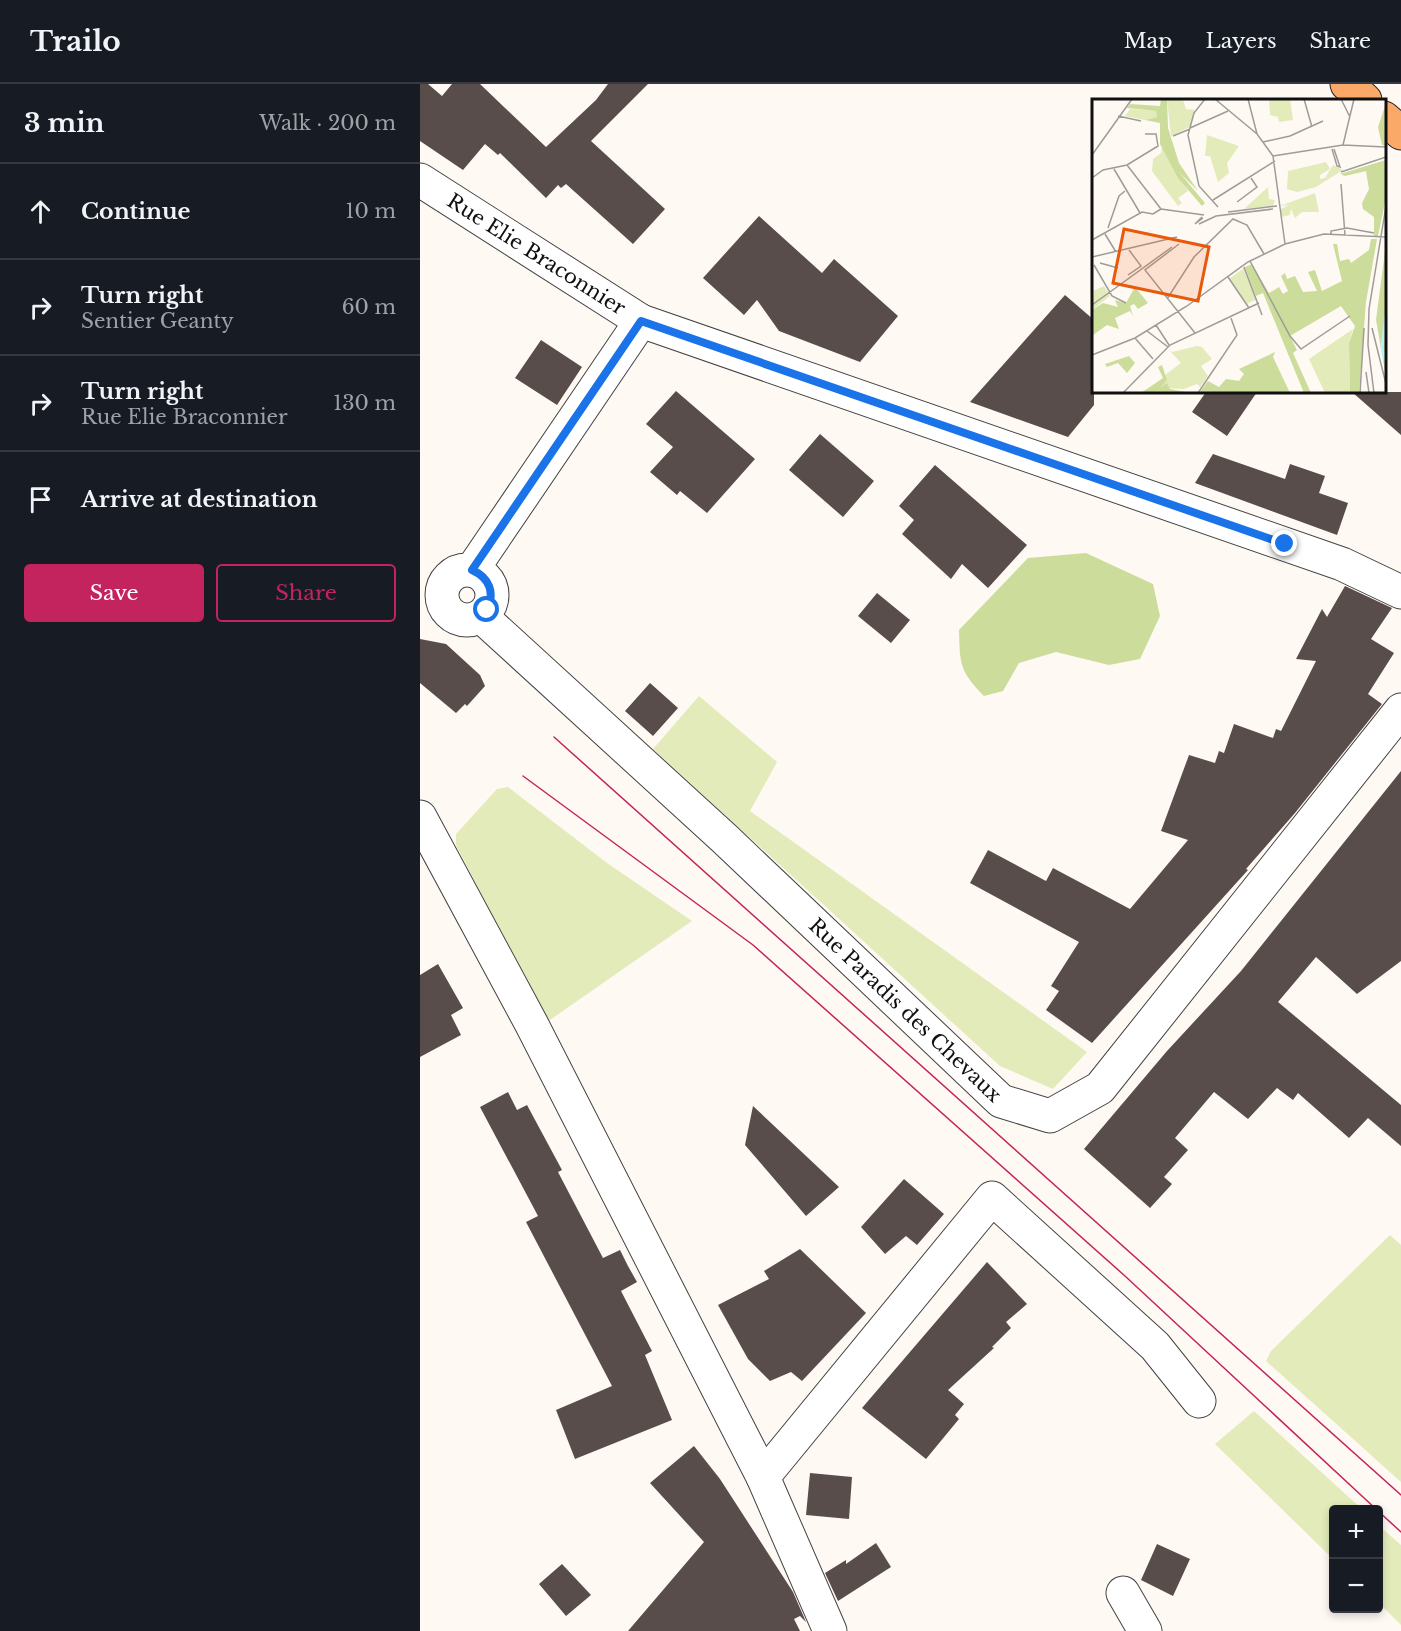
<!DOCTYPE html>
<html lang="en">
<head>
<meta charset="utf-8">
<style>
  body { margin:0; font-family:"Libre Baskerville",serif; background:#20242c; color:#f1f3f6 }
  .controls { position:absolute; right:18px; bottom:18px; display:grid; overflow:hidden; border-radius:6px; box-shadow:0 3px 9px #0003 }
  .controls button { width:54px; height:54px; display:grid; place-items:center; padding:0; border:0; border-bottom:2px solid #363941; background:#171b24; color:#f1f3f6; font:30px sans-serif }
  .stop { position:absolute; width:18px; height:18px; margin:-14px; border:4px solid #1a73e8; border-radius:50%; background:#fff }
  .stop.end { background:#1a73e8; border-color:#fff; box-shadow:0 2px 6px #0008 }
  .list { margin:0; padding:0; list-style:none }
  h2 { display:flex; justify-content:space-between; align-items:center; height:78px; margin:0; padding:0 24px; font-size:26px }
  h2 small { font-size:20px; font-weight:400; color:#9ea1a6 }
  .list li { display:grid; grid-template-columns:39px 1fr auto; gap:18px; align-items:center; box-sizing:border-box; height:96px; padding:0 24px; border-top:2px solid #363941 }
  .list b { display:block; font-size:22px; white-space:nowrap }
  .list p { margin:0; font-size:20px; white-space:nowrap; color:#9ea1a6 }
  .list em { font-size:20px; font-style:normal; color:#9ea1a6 }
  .actions { display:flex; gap:12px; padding:18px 24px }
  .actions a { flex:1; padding:14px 0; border:2px solid #c4245e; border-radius:6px; text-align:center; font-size:21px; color:#c4245e }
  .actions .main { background:#c4245e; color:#fff }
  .icon { flex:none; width:33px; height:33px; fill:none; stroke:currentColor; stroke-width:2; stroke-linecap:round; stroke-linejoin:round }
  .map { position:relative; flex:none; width:981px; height:1547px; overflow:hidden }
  header { display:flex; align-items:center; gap:36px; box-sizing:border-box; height:84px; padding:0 30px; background:#171b24; border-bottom:2px solid #363941 }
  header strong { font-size:28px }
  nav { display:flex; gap:33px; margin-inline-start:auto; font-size:21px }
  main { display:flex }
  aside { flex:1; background:#171b24 }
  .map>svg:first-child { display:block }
  .green { fill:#e3ebbb }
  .forest { fill:#ccdc9a }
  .building { fill:#594d4c }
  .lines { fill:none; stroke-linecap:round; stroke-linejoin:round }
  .street-casing { stroke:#434343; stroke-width:35 }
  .primary-casing { stroke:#212121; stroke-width:35 }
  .street { stroke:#fff; stroke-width:33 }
  .primary { stroke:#faa968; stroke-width:33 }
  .tram { stroke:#c4245e; stroke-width:1.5 }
  .route { stroke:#1a73e8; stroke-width:8 }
  .labels { text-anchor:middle; stroke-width:6; stroke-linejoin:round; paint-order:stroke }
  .street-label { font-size:20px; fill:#101010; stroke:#fff }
  .inset-river { fill:none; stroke:#b7f3f7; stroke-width:3 }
  .inset-road { fill:none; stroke:#9f9c98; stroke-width:1.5 }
  .view { fill:#e8590c; fill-opacity:0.15; stroke:#e8590c; stroke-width:3 }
  .inset-edge { fill:none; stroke:#101010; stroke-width:3 }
</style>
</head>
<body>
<header>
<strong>Trailo</strong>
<nav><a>Map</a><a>Layers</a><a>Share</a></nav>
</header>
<main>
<aside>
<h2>3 min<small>Walk · 200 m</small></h2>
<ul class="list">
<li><svg class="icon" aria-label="ahead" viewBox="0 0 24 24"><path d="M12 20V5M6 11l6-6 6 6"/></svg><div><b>Continue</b></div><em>10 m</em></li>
<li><svg class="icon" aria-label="right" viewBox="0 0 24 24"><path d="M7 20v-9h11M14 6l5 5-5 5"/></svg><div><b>Turn right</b><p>Sentier Geanty</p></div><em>60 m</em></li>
<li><svg class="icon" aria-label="right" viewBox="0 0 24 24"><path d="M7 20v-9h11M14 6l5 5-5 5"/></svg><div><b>Turn right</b><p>Rue Elie Braconnier</p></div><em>130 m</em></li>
<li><svg class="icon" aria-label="arrive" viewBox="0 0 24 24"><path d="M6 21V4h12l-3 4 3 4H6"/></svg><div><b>Arrive at destination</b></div></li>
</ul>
<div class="actions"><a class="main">Save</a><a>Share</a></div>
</aside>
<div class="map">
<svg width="981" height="1547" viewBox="0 0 981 1547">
  <rect width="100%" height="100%" fill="#fff9f3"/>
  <!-- green -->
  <path class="green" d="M279,612l78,66 -27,49 337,241 -34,37 -53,-23 -347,-317z
    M88,703l99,76 85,58 -145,101 -91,-177v-11l41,-45z
    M970,1151l11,10v237l-135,-121 5,-10z
    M834,1327l108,98 -28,1 -1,49 -118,-115z
    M958,1441l23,20v80l-22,-22z"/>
  <!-- forest -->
  <path class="forest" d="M666,469l67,31 7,32 -20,43 -31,6 -53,-13 -37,11 -16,28 -19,5c-25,-25 -24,-33 -25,-66l69,-72z"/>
  <!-- building -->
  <path class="building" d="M0,0h8l14,12 10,-12h28l66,63 50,-47 12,-16h40l-57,57 74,68 -32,35 -67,-60 -5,4 -3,-3 -12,13 -46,-45 -2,2 -13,-11 -22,26 -43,-29z
    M339,132l63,57 12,-14 64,57 -38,46 -81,-31 -22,-31 -13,15 -41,-37z
    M645,211l29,25v85l-26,32 -98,-35z
    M121,256l41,27 -25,38 -42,-27z
    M256,307l79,68 -48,54 -27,-22 -3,4 -27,-23 23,-25 -27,-23z
    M786,308h51l-30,44 -35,-24z
    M932,308h49v43z
    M400,350l54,47 -31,36 -54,-47z
    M793,370l72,25 5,-15 35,12 -6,17 29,10 -11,32 -142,-52z
    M515,381l92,80 -39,43 -26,-24 -11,15 -49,-45 12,-14 -15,-14z
    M925,502l47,22 -21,31 23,14 -26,41 14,10 -87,109 -49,56 2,1 -156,173 -46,-33 13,-19 -8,-5 28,-44 -109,-59 18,-33 58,31 7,-13 77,41 58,-69 -27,-9 28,-76 26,8 4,-12 5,2 10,-29 39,14 3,-9 5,2 35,-70 -20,-2 26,-50 5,8z
    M457,509l33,27 -19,23 -33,-27z
    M0,555l26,5 34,31 5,11 -18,20 -2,-2 -9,9 -36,-30z
    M230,599l28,25 -25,28 -28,-25z
    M981,687v190l-44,33 -41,-37 -38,45 123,103v41l-33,-28 -19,20 -51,-45 -5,7 -16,-12 -29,31 -34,-27 -39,46 13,12 -24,27 8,7 -22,24 -66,-59 83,-98 74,-80z
    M18,880l25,44 -12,7 10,20 -41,22v-82z
    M88,1008l9,18 10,-5 35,65 -4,2 45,86 17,-8 8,16 9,16 -16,9 31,60 -7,4 27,65 -97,39 -19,-49 56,-24 -86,-164 12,-6 -58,-109z
    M333,1022l86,81 -33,29 -61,-71z
    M484,1095l40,35 -27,31 -11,-9 -21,18 -24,-27z
    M380,1165l66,64 -64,68 -11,-9 -21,9 -22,-22 -30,-54 51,-26 -5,-8z
    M567,1178l40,42 -21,18 5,6 -19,19 2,1 -46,42 16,14 -9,11 4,4 -33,40 -64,-51z
    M274,1362l26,33 73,113 13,30 -6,-6 -6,3 6,12h-172l76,-89 -54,-59z
    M390,1389l42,4 -3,42 -43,-4z
    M456,1459l15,24 -53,34 -13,-28 21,-13v4z
    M737,1460l33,15 -17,37 -32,-16z
    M142,1480l29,31 -25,21 -27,-32z"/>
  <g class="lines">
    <defs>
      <g id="street">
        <path id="s1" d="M0,96l221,141 701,243 59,28"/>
        <path d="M52,486l169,-249"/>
        <circle cx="47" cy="511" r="25"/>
        <path id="s2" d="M61,532l244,223 276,262 49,15 50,-28 301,-378"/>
        <path d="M0,733l111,206 232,454 67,154"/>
        <path d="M343,1393l229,-279 163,148 44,55"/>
        <path d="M703,1509l22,38"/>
      </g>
      <path id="primary" d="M927,0l18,16
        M964,34l17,15"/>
    </defs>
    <!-- street casing -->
    <use href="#street" class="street-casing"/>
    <!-- primary casing -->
    <use href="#primary" class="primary-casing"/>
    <!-- street -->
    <use href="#street" class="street"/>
    <!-- primary -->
    <use href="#primary" class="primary"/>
    <!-- tram -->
    <path class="tram" d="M134,653l847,758
      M103,692l230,169 372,331 252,234
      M958,1427l23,21"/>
  </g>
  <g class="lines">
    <!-- route -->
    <path class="route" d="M67,526c8,-17 3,-32 -15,-40l169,-249 644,223"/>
  </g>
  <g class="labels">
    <!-- street labels -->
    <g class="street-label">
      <text dy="7" stroke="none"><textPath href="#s1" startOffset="138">Rue Elie Braconnier</textPath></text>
      <text dy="7" stroke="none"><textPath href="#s2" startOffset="579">Rue Paradis des Chevaux</textPath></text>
    </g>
  </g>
  <!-- overview -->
  <g transform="translate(672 15)">
    <rect width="294" height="294" fill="#fff9f3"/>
    <path d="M75,0l16,1 3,9 9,1 -5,17 -19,9zM177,0h21l3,21 -14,2 -1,-5 -8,-2zM38,10l26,2 1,6 -12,3 -20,-4zM115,36l32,11 -12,17 2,10 -11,9 -8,-26h-5zM70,48l26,44 -10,7 4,5 -4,3 -26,-35 1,-12 8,-6zM234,63l4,7 -10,6v4l5,-1 8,-13 10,5 -27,17 -19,5 -10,-3 1,-18zM176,88l1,12 6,1 -2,6 -29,3zM223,94l4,19h-17l-7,6 -4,-9 -1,6 -9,2v-8l8,-4 -9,1zM152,169l13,31 -10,5 -18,-25zM12,187l6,10 -18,14 1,-19zM261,230l-4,14 1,50h-25l-16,-34zM105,247l5,1 10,12 -11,7 7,10 -8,11 -3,-3 -13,5 -24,-1 -2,-3 8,-5 -1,-5 16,-12 -13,-14 4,3z" fill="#e3ebbb"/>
    <path d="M69,0h6l1,29 11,35 19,28 -19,-19 26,31 -3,3 -24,-28 -18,-34v-21l-15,-3 12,-3 -1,-6 -29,-3 3,-4 30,2zM294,4v43l-4,-1 -4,-18zM294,61v38l-8,38h-4v-19l-11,-8 -1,-6 7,-14 -3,-18 -21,5 -5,-2zM279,140h6l-11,63 -7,91h-9l-1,-50 6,-17 -14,-20 -51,30 7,14 -4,3 18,40h-7l-41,-100 -7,3 -11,-29 7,-3 17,29 10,-6 4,7 5,-3 -7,-15 4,-3 2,6 8,-3 8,16 14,-1 -9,-19 7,-2 7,21 20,-10 -9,-37h4l3,17 9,-2 2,4 18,-13zM294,145v133l-10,-57zM43,188l13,16 -10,6 -4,-5 -4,2 3,10 -3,-5 -15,7 4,11 -12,-4 -14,10 -1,-25 11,-7 15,4 -3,-7 11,3zM183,253l-2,5 17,36h-91l9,-12 11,6 7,-8 13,2 5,-7 -5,-5zM37,257l6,7 -8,10 -9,-10 -11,4 -2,-3zM70,266l5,15 -7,8 7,-5 3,6 20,4h-49l22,-15 -5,-11z" fill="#ccdc9a"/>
    <path class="inset-river" d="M294,217l-4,32 4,16"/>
    <path class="inset-road" d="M113,0l-11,14 -6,22 11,51 19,21M123,0l42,35 16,22 12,88M156,0l9,35M212,0l8,28M249,0l9,18M26,17l23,5M98,29l38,-17M81,37l17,-7M171,43l27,-6 33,-15M251,46l11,-46M240,50l5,17 3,1 -6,-18M0,56l40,-56M181,57l70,-11 43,2M35,66l34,44 43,6M22,70l26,44M249,73l45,-15M0,79l11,-8 24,-5 31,-19 -2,-12h-11M249,85l4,51M121,101l62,-39M145,103l20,-15 -6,-9M136,113l49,-6M110,118l-7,7 8,-6M107,125l17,-8 57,-7M16,129l11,-32 6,-5M13,135l11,18M239,135v-3l16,-3 27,5M0,141l50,-28 11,2 8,-5M87,145l-34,26 50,63M0,158l85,-20M158,162l40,75 11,13 49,-33M8,164l18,5M2,166l18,31 14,7M152,168l18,48M36,176l13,-9 -12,-16M136,178l21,31M75,200l27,-42 39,-38 14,6 17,29M0,206l80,-58M64,226l13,20M280,229l14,56M55,232l21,16M43,239l18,21M0,256l43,-17 52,-32 61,-44 37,-18 39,-10 62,3M274,273l3,21M31,294l47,-48 89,-42M106,294l39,-58 -6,-17M268,294l4,-65M282,294l-6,-48 1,-36 17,-103"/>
    <path class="view" d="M32,130l85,18 -11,54 -85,-18z"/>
    <rect width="294" height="294" class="inset-edge"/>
  </g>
</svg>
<div class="controls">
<button>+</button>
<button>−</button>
</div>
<div class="stop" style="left:67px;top:526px"></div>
<div class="stop end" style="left:865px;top:460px"></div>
</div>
</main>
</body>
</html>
